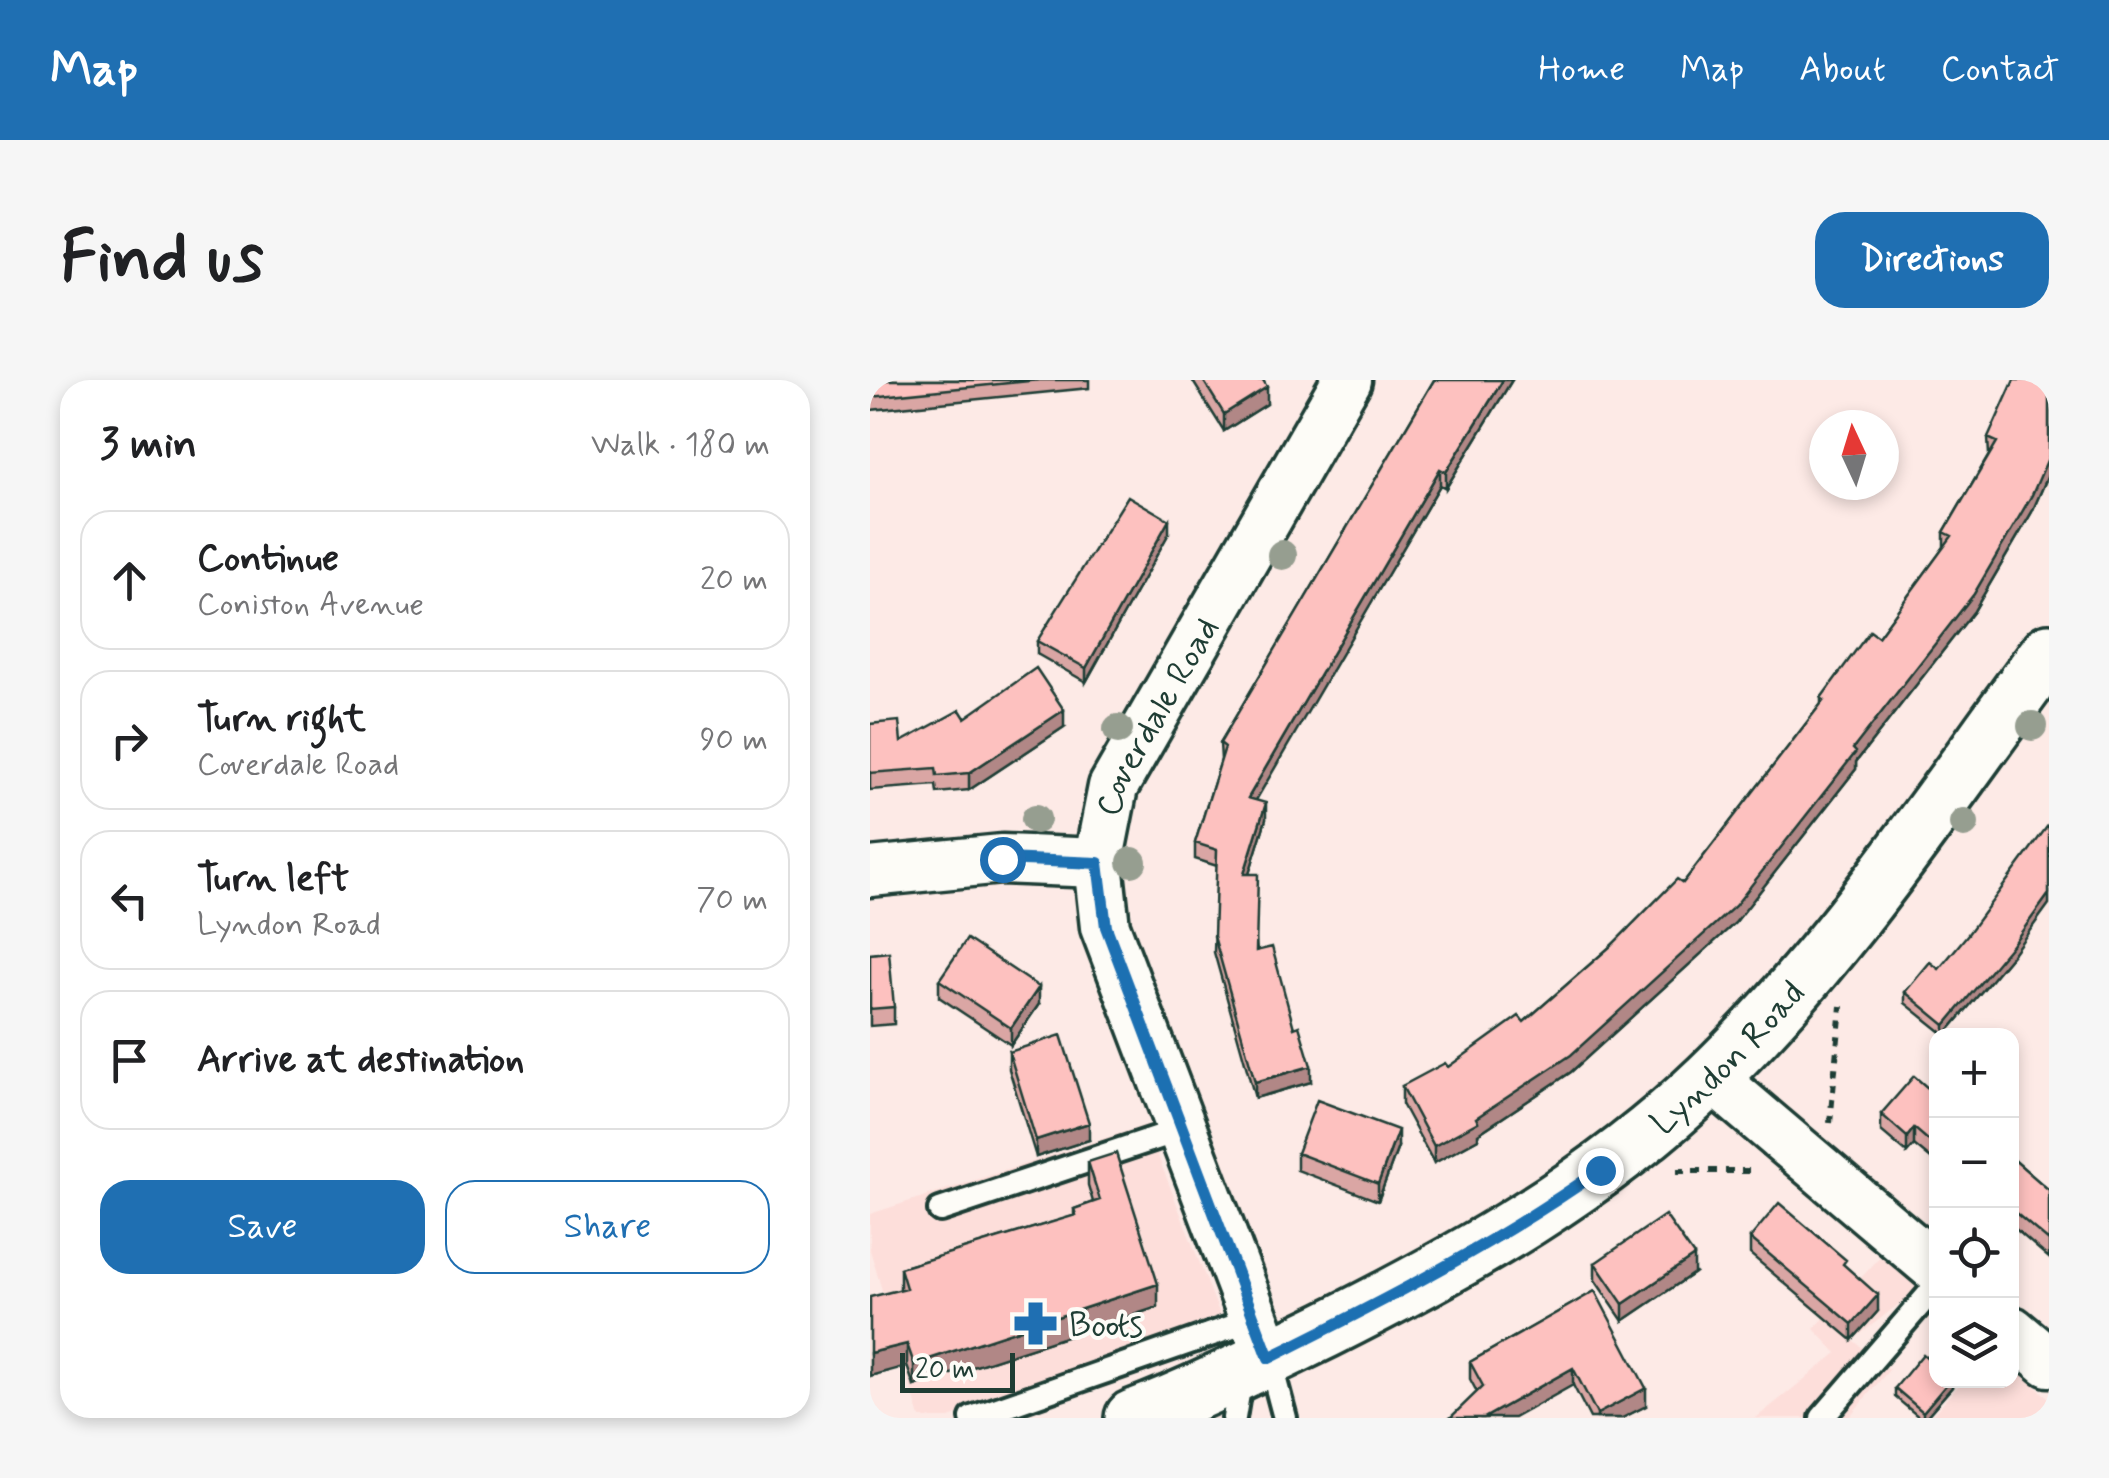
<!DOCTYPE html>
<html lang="en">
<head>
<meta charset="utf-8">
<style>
  body { margin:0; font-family:Mynerve,sans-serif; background:#f6f6f6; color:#202124 }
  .controls { position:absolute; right:30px; bottom:30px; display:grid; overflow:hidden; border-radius:20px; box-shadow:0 5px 15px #0003 }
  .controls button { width:90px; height:90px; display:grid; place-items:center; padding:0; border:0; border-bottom:2px solid #e0e0e0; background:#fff; color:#202124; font:50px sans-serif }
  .compass { position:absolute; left:939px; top:30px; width:90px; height:90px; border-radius:50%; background:#fff; box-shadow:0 5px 15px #0003; rotate:356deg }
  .scale { position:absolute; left:30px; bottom:25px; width:115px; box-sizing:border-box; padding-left:10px; border:5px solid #1f3d34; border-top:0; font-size:28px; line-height:35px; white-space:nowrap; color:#1f3d34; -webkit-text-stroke:8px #fdfcf7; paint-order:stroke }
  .stop { position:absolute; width:30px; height:30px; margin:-22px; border:8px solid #1f6fb2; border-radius:50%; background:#fff }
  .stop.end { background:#1f6fb2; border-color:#fff; box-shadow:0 2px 10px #0008 }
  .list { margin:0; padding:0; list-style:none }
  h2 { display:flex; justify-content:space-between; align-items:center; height:130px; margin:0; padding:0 40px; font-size:42px }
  h2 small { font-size:32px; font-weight:400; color:#757577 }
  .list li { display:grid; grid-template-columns:65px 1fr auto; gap:30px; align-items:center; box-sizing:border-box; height:140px; margin:0 20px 20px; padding:0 20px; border:2px solid #e0e0e0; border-radius:30px }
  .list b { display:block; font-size:38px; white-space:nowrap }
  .list p { margin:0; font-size:32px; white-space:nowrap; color:#757577 }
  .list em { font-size:32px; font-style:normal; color:#757577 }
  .actions { display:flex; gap:20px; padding:30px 40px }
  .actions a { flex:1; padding:22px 0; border:2px solid #1f6fb2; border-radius:30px; text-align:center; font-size:35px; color:#1f6fb2 }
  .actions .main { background:#1f6fb2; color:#fff }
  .icon { flex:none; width:55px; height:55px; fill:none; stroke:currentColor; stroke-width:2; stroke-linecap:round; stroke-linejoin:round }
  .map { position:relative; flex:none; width:1179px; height:1038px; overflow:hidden; border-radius:30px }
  header { display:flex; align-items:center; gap:60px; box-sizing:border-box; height:140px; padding:0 50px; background:#1f6fb2; color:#fff }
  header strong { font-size:48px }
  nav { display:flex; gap:55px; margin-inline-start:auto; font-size:35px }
  .intro { display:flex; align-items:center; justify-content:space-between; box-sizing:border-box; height:240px; padding:0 60px }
  h1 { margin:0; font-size:70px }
  .button { padding:25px 45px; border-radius:30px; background:#1f6fb2; color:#fff; font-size:35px; font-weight:700 }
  main { display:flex; gap:60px; padding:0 60px }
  aside { flex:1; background:#fff; border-radius:30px; box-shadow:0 5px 15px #0003 }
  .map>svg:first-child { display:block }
  .built { fill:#fddeda }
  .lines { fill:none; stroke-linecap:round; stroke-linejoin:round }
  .lane-casing { stroke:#1f3d34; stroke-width:30 }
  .street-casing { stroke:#1f3d34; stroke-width:55 }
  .secondary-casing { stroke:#1f3d34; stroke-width:62 }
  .path { stroke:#1f3d34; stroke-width:6; stroke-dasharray:8 8; stroke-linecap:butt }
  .lane { stroke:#fdfcf7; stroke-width:22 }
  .street { stroke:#fdfcf7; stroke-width:48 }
  .secondary { stroke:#fdfcf7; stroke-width:55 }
  .tree { fill:#969e90 }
  .wall { fill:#daa6a4; stroke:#1f3d34; stroke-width:2.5 }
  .shaded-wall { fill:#b18786; stroke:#1f3d34; stroke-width:2.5 }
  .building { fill:#fdc1bf; stroke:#1f3d34; stroke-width:2.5 }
  .route { stroke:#1f6fb2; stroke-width:12 }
  .labels { text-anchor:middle; stroke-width:8; stroke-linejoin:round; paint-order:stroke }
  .street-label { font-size:35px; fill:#1f3d34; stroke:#fdfcf7 }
  .poi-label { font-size:35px; fill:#1f3d34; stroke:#fdfcf7; text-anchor:start }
</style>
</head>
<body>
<header>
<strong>Map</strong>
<nav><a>Home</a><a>Map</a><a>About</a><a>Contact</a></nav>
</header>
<div class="intro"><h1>Find us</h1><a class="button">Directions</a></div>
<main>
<aside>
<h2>3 min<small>Walk · 180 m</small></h2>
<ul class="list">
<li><svg class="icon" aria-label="ahead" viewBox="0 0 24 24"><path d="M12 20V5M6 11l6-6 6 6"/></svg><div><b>Continue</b><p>Coniston Avenue</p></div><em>20 m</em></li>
<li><svg class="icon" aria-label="right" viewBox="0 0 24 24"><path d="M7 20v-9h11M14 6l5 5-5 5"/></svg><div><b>Turn right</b><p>Coverdale Road</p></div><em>90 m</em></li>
<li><svg class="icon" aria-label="left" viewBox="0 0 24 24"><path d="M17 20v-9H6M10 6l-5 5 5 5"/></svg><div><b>Turn left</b><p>Lyndon Road</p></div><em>70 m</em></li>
<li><svg class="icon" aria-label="arrive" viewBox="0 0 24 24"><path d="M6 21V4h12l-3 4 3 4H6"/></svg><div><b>Arrive at destination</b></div></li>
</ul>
<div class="actions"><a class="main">Save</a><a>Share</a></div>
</aside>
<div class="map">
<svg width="1179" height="1038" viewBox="0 0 1179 1038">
  <rect width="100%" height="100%" fill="#fdeae6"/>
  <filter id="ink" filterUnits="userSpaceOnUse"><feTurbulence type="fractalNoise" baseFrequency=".01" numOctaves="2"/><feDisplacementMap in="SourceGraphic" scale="20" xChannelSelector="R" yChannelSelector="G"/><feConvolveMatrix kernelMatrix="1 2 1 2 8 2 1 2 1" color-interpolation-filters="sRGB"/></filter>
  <g filter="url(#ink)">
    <!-- built -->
    <path class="built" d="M276,745l74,190 -271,103h-29l-50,-168v-36z
      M1012,875l36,34 -65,51 36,30 -41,48h-92l81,-65 -23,-24z
      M1142,987l37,31v20h-120l34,-37h49z"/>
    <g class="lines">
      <defs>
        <path id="lane" d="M70,830l243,-81
          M399,978l16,60
          M102,1038l283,-99
          M364,1038l7,-42
          M952,1038l114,-132"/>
        <g id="street">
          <path d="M0,492l132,-13 96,4"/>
          <path d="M841,697l225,191"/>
          <path d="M1142,951l37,31"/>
          <path id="s1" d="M399,978l-164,-431 -7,-64 15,-76 234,-407"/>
        </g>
        <g id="secondary">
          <path id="s2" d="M263,1038c66,-25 129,-57 193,-88 138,-69 272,-144 384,-252 130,-125 232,-282 339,-426"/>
        </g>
      </defs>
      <!-- lane casing -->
      <use href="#lane" class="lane-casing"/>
      <!-- street casing -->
      <use href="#street" class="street-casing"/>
      <!-- secondary casing -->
      <use href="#secondary" class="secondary-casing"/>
      <!-- path -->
      <path class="path" d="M960,743l11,-117
        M807,791h78"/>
      <!-- lane -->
      <use href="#lane" class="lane"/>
      <!-- street -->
      <use href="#street" class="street"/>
      <!-- secondary -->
      <use href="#secondary" class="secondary"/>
    </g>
    <!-- trees -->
    <g class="tree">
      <circle cx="412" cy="175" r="15"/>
      <circle cx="1162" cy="346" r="15"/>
      <circle cx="248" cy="349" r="15"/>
      <circle cx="166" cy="439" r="15"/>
      <circle cx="1094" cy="443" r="15"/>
      <circle cx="262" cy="482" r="15"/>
    </g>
    <!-- wall -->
    <path class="wall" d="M0,0h219v8l-219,22z
      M322,0h71l4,24 -43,27z
      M564,0h78l-66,108 -6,-3 -185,315 11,19 -17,55 8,77 37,77 17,54 -56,16 -41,-146 3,-86 -22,-7v-16l26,-83 -1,-17z
      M1179,0v93l-17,39 -58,99 -118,151v7l-121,154 -164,149 -93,62v5l-44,24 -32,-59v-18l46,-19 76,-45 159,-139 138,-179v-6l57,-61 66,-90v-15l45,-77 -1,-17z
      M299,153l-83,149 -49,-28v-13z
      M95,338l99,9 -95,63 -32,3 -1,-8 -66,5v-66l31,18z
      M0,574l24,53v17l-24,2z
      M1142,575l-67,80 -40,-32v-11l34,-23z
      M69,600l100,24 -28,41 -72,-48z
      M139,672l80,88 -53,17 -27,-88z
      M1066,715v68l-22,-18 -7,8 -26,-22v-17z
      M528,767l-20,54 -81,-31v-17z
      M1142,778l37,32v68l-37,-32z
      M218,782l70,145 -244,79 -7,-20 -7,-77v-21l174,-52v-7l19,-7 -5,-17z
      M880,858l96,30 32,43 -26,29 -102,-86z
      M725,883l99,10 -71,48 -28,-41z
      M725,911l51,115 -24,12h-32l-17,-33 -96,7 -7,-13v-17z
      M1082,1000v7l-27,31h-5l-25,-21v-9z"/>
    <!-- shaded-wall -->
    <path class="shaded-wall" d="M633,0h9l-66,108v-16z
      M397,7v17l-43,27v-17z
      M1179,76v17l-17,39 -58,99 -118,151v7l-121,154 -164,149 -93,62v5l-44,24v-17l42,-28 377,-369z
      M570,89v16l-192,329v-16z
      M299,140v13l-83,149v-14z
      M194,330v17l-95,63v-17z
      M396,423v16l-22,71v-16z
      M1179,514v10l-37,51 -67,80v-10z
      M169,607v17l-28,41v-17z
      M441,686v16l-56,16v-16z
      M219,743v17l-53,17v-17z
      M1044,748v17l-7,8v-16z
      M528,750v17l-20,54v-17z
      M824,876v17l-71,48v-17z
      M288,904v23l-244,79v-22z
      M1008,915v16l-26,29v-16z
      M37,964v22l-37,10v-23z
      M703,988v17l-59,33h-30z
      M1080,1000h2v7l-27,31h-2v-6z
      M776,1008v18l-24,12h-25v-4z"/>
    <!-- building -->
    <path class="building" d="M0,0h169l-169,17z
      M333,0h60l4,7 -43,27z
      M564,0h69l-57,92 -6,-3 -192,329 18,5 -22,71h14l-2,77 16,-4 22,81 5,-2 12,40 -56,16 -41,-146 3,-86 -22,-7 30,-96 -5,-4z
      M1144,0h35v76l-17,39 -58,99 -121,155 3,3 -121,154 -164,149 -95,63 2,4 -44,24 -32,-60 43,-23 3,4 71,-51 5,6 88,-77 65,-66 6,4 141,-183 -3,-2 49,-67 8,6 74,-101 -8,-4 53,-90 -9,-4z
      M258,116l41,24 -83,148 -49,-27z
      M166,288l28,42 -95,63 -32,3 -1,-8 -66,5v-49l29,-3 2,21 59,-32 5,8z
      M1179,444v70l-37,51 -67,80 -40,-33 25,-30 9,7 29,-35z
      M97,559l72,48 -28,41 -72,-48z
      M19,572l5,55 -24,2v-55z
      M191,655l28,88 -53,17 -27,-88z
      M1044,696l22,19v52l-22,-19 -7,9 -26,-23z
      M447,720l81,30 -20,54 -81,-31z
      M246,773l42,131 -244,80 -7,-20 -37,9v-56l36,-9 -6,-20 176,-53 -2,-6 26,-9 -12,-38z
      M1142,778l37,32v51l-37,-31z
      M909,823l67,57 -3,4 35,31 -26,29 -102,-86z
      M795,835l29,41 -71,48 -28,-41z
      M725,911l51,97 -49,26 -24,-46 -89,50h-34l33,-32 -13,-24z
      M1053,974l13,11v15h14l-27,32 -28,-24z"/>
  </g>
  <g class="lines" filter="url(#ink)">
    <!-- route -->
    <path class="route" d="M132,479l96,4 8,64 163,431c115,-57 226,-114 331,-188"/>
  </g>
  <!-- icons -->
  <defs>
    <symbol id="pharmacy-bare" viewBox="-9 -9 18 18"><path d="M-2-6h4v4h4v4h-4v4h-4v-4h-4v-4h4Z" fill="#1f6fb2" stroke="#fdfcf7" stroke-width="2.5" paint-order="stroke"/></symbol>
  </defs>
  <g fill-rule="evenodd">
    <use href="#pharmacy-bare" x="134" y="912" width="63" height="63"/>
  </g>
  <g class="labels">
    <!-- street labels -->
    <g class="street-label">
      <text dy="12" stroke="none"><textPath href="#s1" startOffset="685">Coverdale Road</textPath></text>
      <text dy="12" stroke="none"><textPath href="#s2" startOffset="700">Lyndon Road</textPath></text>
    </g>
    <!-- poi labels -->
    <g class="poi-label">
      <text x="199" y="956">Boots</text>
    </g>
  </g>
</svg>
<div class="controls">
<button>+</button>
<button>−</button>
<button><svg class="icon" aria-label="locate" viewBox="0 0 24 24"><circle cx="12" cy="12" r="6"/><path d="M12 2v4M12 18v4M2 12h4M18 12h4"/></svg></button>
<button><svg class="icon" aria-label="layers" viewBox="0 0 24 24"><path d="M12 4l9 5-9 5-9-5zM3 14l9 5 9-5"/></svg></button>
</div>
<svg class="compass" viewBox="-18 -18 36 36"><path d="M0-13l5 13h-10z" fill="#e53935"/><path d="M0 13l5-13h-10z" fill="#757577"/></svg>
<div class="scale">20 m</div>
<div class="stop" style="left:132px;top:479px"></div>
<div class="stop end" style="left:730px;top:790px"></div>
</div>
</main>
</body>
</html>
